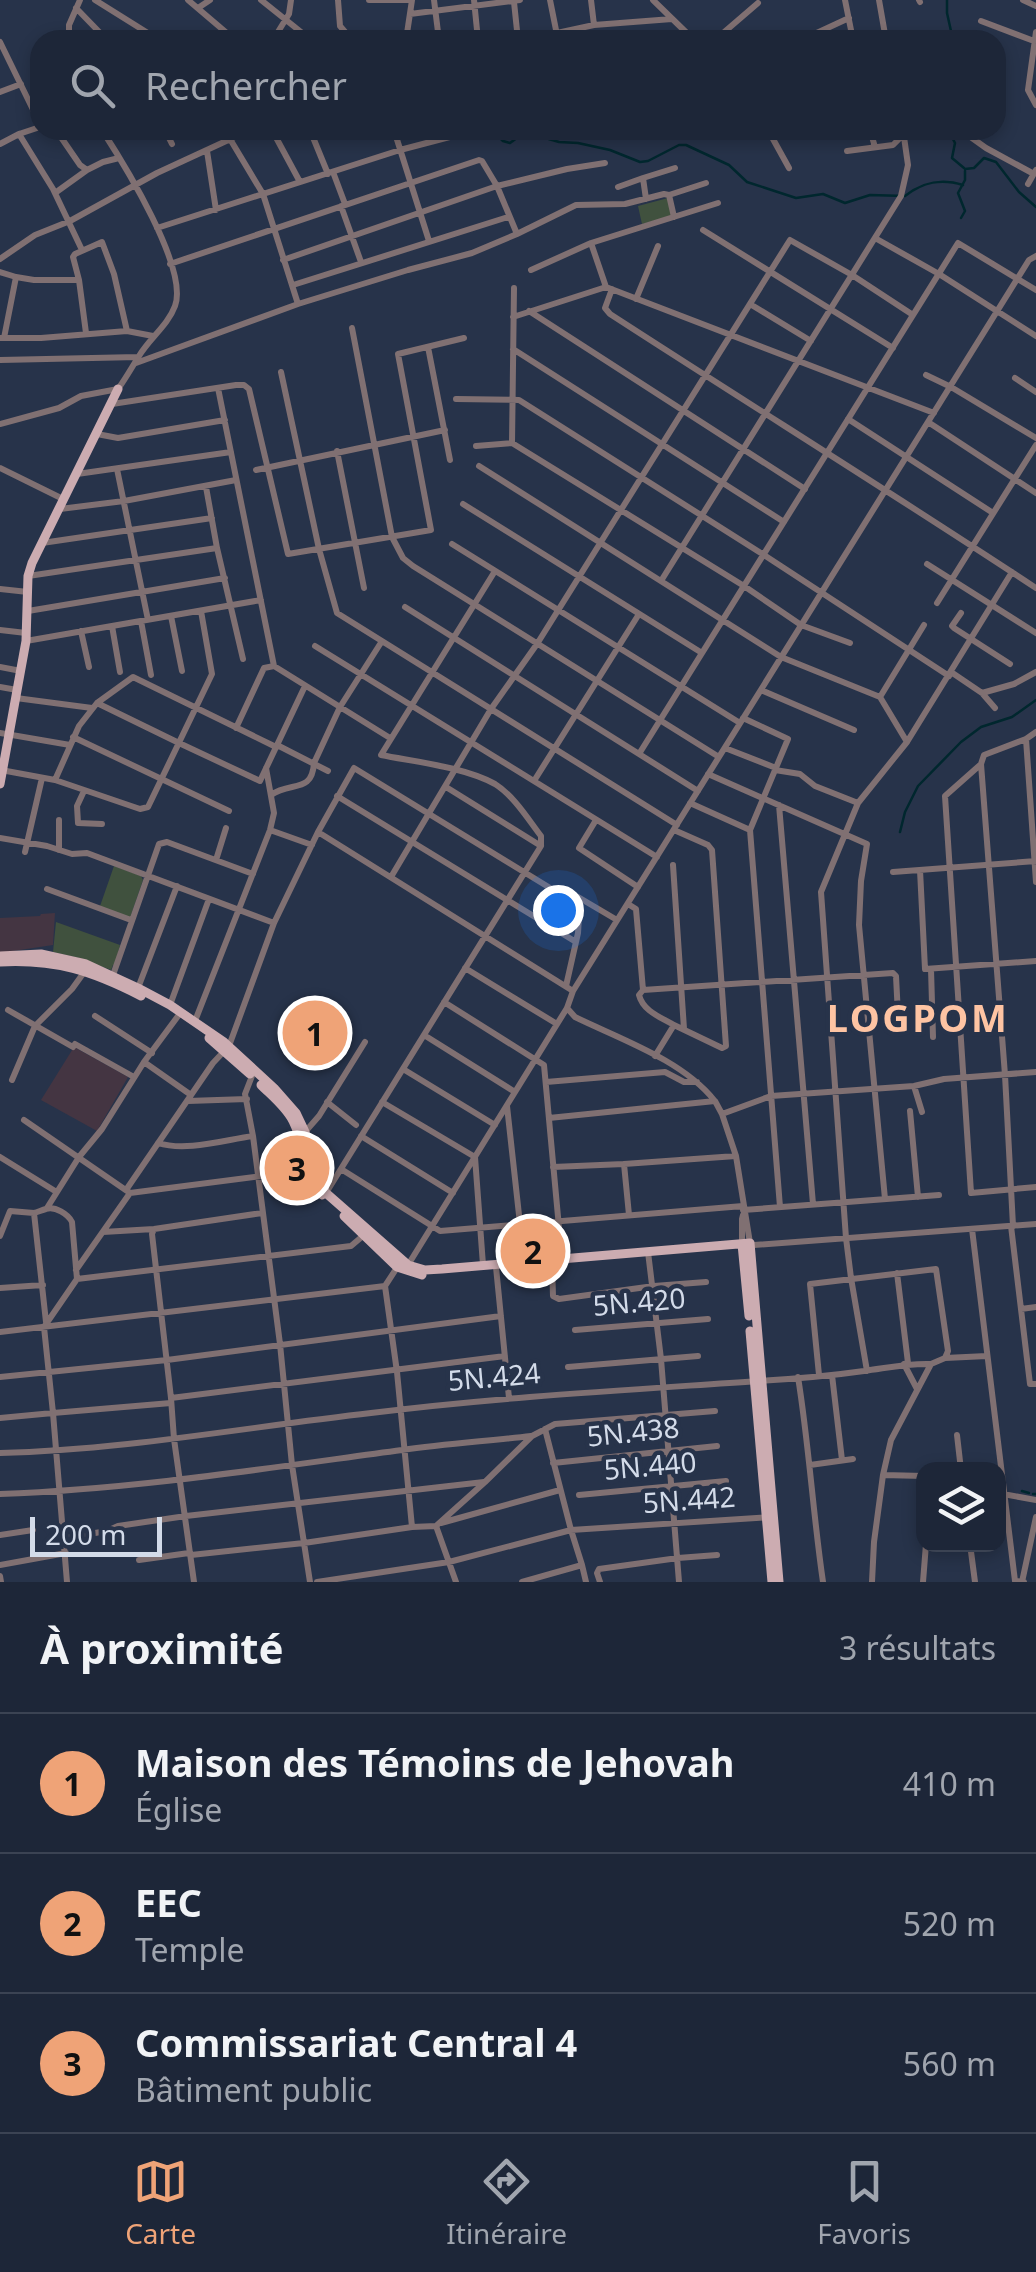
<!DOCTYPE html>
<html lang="fr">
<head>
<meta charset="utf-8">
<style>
  body { margin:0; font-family:"Noto Sans",sans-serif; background:#252e40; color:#f1f3f6 }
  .controls { position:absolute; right:30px; bottom:30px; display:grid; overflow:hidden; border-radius:20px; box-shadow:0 5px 15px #0003 }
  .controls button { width:90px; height:90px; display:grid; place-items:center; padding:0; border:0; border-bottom:2px solid #3b4353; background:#1d2638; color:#f1f3f6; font:50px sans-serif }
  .scale { position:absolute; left:30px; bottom:25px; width:132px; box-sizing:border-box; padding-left:10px; border:5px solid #d3dbe9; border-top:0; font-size:28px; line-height:35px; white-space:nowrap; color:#d3dbe9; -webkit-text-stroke:8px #27334a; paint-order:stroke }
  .you { position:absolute; left:558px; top:910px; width:35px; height:35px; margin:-25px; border:8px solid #fff; border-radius:50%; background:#1a73e8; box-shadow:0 0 0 15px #1a73e833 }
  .badge { display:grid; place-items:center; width:65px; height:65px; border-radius:50%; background:#efa377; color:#111; font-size:32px; font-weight:700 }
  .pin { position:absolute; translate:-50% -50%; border:5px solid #fff; box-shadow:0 2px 10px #0006 }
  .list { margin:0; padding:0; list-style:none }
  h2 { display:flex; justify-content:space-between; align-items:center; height:130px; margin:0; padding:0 40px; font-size:42px }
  h2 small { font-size:32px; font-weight:400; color:#a0a5ae }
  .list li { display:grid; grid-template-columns:65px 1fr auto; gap:30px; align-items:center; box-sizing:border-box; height:140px; padding:0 40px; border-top:2px solid #3b4353 }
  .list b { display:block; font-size:38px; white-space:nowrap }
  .list p { margin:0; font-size:32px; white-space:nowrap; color:#a0a5ae }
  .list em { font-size:32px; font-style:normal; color:#a0a5ae }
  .icon { flex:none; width:55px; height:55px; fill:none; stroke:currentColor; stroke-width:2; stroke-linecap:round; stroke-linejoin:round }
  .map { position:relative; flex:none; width:1036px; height:1582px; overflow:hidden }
  .search { position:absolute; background:#1d2638; box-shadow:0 5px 15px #0003; left:30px; right:30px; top:30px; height:110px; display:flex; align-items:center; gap:25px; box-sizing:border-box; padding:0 35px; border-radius:30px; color:#a0a5ae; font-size:38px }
  .sheet { height:550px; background:#1d2638 }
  nav { display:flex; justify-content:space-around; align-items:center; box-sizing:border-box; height:140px; border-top:2px solid #3b4353; background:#1d2638; font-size:28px; color:#a0a5ae }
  nav a { display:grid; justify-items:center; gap:5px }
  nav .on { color:#efa377 }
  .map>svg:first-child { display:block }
  .education { fill:#443542 }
  .green { fill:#40513e }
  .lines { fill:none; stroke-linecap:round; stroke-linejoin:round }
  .stream { stroke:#00272e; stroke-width:2.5 }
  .minor { stroke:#807072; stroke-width:6 }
  .major { stroke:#ccacb1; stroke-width:9 }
  .labels { text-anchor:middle; stroke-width:9; stroke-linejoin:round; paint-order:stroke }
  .street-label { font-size:28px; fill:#d3dbe9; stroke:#27334a }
  .district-label { font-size:38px; font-weight:bold; letter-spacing:2.5px; fill:#fec4a3; stroke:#27334a }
</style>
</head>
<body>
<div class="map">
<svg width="1036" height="1582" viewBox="0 0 1036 1582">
  <rect width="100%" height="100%" fill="#27334a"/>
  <!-- education -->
  <path class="education" d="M55,913l-2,32 -53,8v-35l40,-2 1,-2z
    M74,1047l54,30 -31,54 -56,-31z"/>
  <!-- green -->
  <path class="green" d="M668,198l5,18 -31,8 -4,-18z
    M114,866l27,10 2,4 -14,41 -30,-12z
    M56,922l64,23 -5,20h-2l-2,5 -32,-12 -26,-6z"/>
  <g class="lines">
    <!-- stream -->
    <path class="stream" d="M947,0v13l6,27
      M492,130l11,11 7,2 11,-8h14l24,7 19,1 32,7 30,12 8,-1 31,-16h7l43,20 18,17 49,16 27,-4 22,9 25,-8 35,1c18,-14 36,-18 58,-11
      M948,130l7,13 -3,15 12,10
      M965,169l9,-1 10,-10 12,4 23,30 17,15
      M961,218l4,-7 -7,-18 7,-13v-9
      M900,832l5,-20 13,-26 43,-44 20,-15 31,-10 24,-17
      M1022,1491l7,2
      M1033,1494h3"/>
    <!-- minor -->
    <path class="minor" d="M95,0l64,40
      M188,0l47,40
      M261,0l50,40
      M338,0l2,26 6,7h61
      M369,0h43
      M434,0l5,40
      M474,0l4,40
      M550,0l8,40
      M591,0l3,25 78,-6
      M653,0l41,40
      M845,0l8,40
      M879,0l7,40
      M919,0l1,2
      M1023,0l13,6
      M514,2l4,38
      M76,8l31,32
      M198,8l12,-8
      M410,14l110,-14
      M981,21l53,20
      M1036,32l-8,58 8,15
      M557,33l37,-8
      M808,37l41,-19
      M69,40v-15l11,-25
      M273,40l16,-26 2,-14
      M406,40l6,-40
      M715,40l43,-37
      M852,40l33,-7
      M0,42l40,82
      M0,92l21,-8
      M56,130l24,35 7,5 16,-8 16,-4
      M165,130l7,14
      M272,130l28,52
      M310,130l18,44
      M394,130l35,111
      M768,130l21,38
      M870,130l5,17
      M965,133l21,15 48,26
      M19,134l34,55 29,61
      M106,136l10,-6
      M0,144l19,-10 21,-7
      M207,151l9,59
      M847,151l46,-6 10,-10
      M333,172l12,32
      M1028,184l8,-14
      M618,187l25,-9
      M55,193l32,-23
      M669,195l37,-12
      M646,199l-3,-21 32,-10
      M341,206l20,56
      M157,228l243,-78 61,-16
      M703,230l190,118
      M875,238l64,36 97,62
      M591,243l15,44
      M0,259l35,-24 35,-14 87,-48 93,-43
      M283,260l214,-74 20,48 59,-29 49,-1 39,-10 5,1 5,22
      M170,264l309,-104 3,1 15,25 70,-17 38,-6
      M531,270l60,-27 127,-40
      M0,272l16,5
      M293,285l215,-68
      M612,289l-7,19 5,6c142,92 285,181 426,274
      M636,299l22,-53
      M298,304l110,-34 64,-17 45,-19
      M750,304l61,37
      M529,311l276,178
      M513,317l93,-30 328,126
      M352,328l40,209 11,21 10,8 306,191
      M86,333l-7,-53 -6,-23 2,-3 27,-12 12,32 13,57
      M0,338h41l86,-7 26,5
      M4,338l12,-61 18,3h45
      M428,347l22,113
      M513,349l271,173
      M0,360l138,-3
      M136,363l162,-59 -35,-110 -33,-55 -14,-9
      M281,372l38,177 18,64 340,212
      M926,375l25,12 85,51
      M1015,378l21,14
      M218,388l56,278 116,72
      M456,399l63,1 245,155 185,121
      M112,404l124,-19h8l5,4 39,165 143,-24 -33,-176 66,-16
      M848,419l145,94
      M928,422l108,71
      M0,424l59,-16 22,-12 37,-7c8,-11 14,-22 21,-33 11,-18 29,-31 36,-50 14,-37 -51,-142 -73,-176
      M97,434l21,4 107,-18
      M512,443l2,-155
      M476,446l36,-3 232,143 57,39 49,18
      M337,451l27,137
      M479,466l302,191 99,40 27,45
      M0,468l63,31
      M117,469l31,151
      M256,470l189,-40
      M77,474l154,-22
      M206,487l11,61 26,111
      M463,504l239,149
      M60,509l64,-8 112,-21
      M42,543l170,-25
      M452,544l288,179
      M927,564l109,69
      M28,576l189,-28
      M661,581l240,-385 7,-31 -5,-35
      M0,589l28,3
      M937,603l99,-158
      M405,607l293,184
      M28,611l197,-33
      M961,613l-9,13 2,2 56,36
      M171,616l11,55
      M141,621l10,54
      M112,626l8,46
      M0,630l26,3
      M81,631l8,36
      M26,641l235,-41
      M315,646l342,211
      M0,667l21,4
      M951,672l31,21 13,15
      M0,687l17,3
      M761,690l93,40
      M982,693l32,-9 22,-12
      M880,697l44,-72
      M16,698l76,10
      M97,703l82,40 81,38 45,-95
      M743,718l45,21 -38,91 30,377
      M236,728l28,-60 10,-2
      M0,733l70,12
      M73,737l156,74
      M1026,739l10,143
      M277,745l51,26
      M725,748l51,20
      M639,754l319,-511 78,47
      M980,765l-35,31 26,397 65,-6
      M1,770l54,10 85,29 8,-2 64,-133 -11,-63
      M775,770l25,4 15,12 43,17
      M708,774l159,70 -6,37 -2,44 26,274
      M55,780l24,-54 18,-23 36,-26 143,70
      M534,781l105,-167
      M446,787l95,59
      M84,791l-7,15 1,17 24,1
      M271,795c20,-14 41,-1 43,-32l26,-56 42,-66
      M337,796l239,146
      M690,803l60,27
      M779,805l34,399
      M59,820v30
      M596,820l-17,28 59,39
      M270,830l42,15
      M318,832l255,159
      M0,838l47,8 25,8 15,-1 187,70
      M25,852l17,-74
      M216,860l10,-32
      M673,865l11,164
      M920,870l5,99 111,-8
      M893,872l143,-11
      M391,877l100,-168 46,-65 253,-404 62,35 61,40
      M47,889l84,31
      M628,904l8,5 7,81 -4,5c4,16 21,22 35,30
      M465,968l92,56
      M931,969l2,68
      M113,975l46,-131 8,-2 86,32
      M566,986l12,-53 1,-16 -11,-23
      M138,988l39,-102
      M643,990l250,-17 3,3 2,39
      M444,1002l100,63 18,195
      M170,1005l39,-106
      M567,1008l8,9c45,22 107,43 139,83
      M8,1010l65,37
      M95,1016l57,37
      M195,1021l75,-191 4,-17 -8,-45
      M424,1035l91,57
      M75,1044l59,33
      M655,1056l19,-31 48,23 4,-2 -14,-196 -4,-5 -34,-15
      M144,1062l47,33
      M403,1069l92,56
      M252,1076l-7,18 8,42 27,208 12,121 18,117
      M12,1080l23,-54 37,-37 13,-18
      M546,1082l119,-10 19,10h13
      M914,1086l8,26
      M188,1101l59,-2
      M327,1102l29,23
      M382,1102l93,55 8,108
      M507,1106l13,118
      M910,1111l8,86
      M722,1114l49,-18 143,-10 30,-7 92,-7
      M549,1118l166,-17 7,13 14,42 14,87 4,2 282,-21
      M24,1120l106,73 179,-23
      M305,1132l14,-16 46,-74
      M361,1136l92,57
      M158,1143c28,9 66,-3 95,-7
      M0,1157l55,34
      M624,1164l5,51
      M553,1167l71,-3 112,-8
      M341,1169l99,62 303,-25
      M126,1190l87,-127 16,-17 45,-123 44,-91 36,-64 201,123 23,6 39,23
      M326,1193l215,-347v-10c-13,-17 -27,-40 -46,-52 -31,-17 -79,-22 -114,-29l114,-184
      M47,1208l32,-51 23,-28 42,-67 37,-50
      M743,1210l196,-15
      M1011,1226l19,158h6
      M1013,1226l-8,-151 -24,-311 3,-9 42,-16 10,-7
      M154,1229l-2,5 19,164
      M972,1229l43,352 9,1
      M103,1232l51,-3 108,-16
      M0,1236l10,-25 24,2
      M742,1244v-25l1,-4
      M648,1252l13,107 18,223
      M552,1263l1,33 6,3 95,-13 52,-4
      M408,1265l159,-257 6,-17 456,-731 7,-4
      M398,1266l-13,20 12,86 15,155
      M496,1267l13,131
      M76,1270l54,-77
      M897,1273l11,90
      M77,1279l274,-33 13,-11
      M0,1288l43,-3
      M1021,1309l15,-2
      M46,1322l-12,-109c4,-1 8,-3 12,-4 9,-3 22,5 26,13l5,57 -33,48 9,86 118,-10
      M575,1330l133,-11
      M0,1332l385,-46
      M945,1358l42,-2
      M904,1364l13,25
      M568,1367l130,-11
      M867,1371l-16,-93 -5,-40 -25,-346 37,-89 49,-61 105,-170
      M819,1375l-9,-91 126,-15 12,82 -3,7 -14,6 -40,76 -8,35 -9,67 -2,40
      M832,1375l10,85
      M0,1377l167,-17 334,-44
      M798,1377c11,68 15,137 25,205
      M0,1418l53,-5 14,169
      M545,1429l26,101 11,35
      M957,1435l4,35
      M0,1453c124,-3 247,-26 371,-40 128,-16 257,-23 387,-32 35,-2 71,-5 106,-10 23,-3 44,-8 67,-7
      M553,1463l164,-17
      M810,1465l43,-6
      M883,1475l41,1
      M0,1494c135,-5 268,-26 402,-44 43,-6 86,-9 129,-14
      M1003,1494l33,6
      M579,1495l147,-14
      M441,1523l119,-33
      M436,1526l20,56
      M0,1535l33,-5
      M65,1538l42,-7 11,-5 68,-10 298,-34
      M970,1544l5,38
      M191,1555l113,-12 108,-16 24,-1 49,-44 47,-46 23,-12 160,-13
      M139,1560l50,-7
      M0,1565l66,-12
      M0,1576l1,6
      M194,1582l-20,-143 -3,-41 334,-42
      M317,1582l132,-20 122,-32 199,-13
      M522,1582l60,-17 4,17
      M600,1582l-3,-9 2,-4 79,-11 39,-3
      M923,1582l3,-38
      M1022,1582l14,-65"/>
    <!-- major -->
    <path class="major" d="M0,784l26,-143 2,-65 4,-13 86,-174
      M0,956l41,-2 45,10 52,24 32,17 54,37 50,46 22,25 9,19 10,41 11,20 82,72 17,5 17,-1 308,-26 29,339
      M0,962c56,-3 92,9 141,34
      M209,1038l41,36
      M261,1085c11,11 25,22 32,36 14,28 6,46 29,74
      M344,1216l53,51 25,8
      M742,1244l7,72
      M750,1331l22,251"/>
  </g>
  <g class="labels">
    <!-- street labels -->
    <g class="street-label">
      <text transform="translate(639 1302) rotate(-5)" y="10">5N.420</text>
      <text transform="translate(494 1377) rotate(-5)" y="10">5N.424</text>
      <text transform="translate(633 1432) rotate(-6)" y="10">5N.438</text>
      <text transform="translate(650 1466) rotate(-5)" y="10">5N.440</text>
      <text transform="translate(689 1500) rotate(-4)" y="10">5N.442</text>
    </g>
    <!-- district labels -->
    <g class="district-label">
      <text x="918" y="1032">LOGPOM</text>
    </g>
  </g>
</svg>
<div class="controls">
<button><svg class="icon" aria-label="layers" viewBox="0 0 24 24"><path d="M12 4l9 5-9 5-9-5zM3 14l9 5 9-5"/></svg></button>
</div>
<div class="scale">200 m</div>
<div class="you"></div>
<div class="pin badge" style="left:315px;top:1033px">1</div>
<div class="pin badge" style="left:533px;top:1251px">2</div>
<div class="pin badge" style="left:297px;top:1168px">3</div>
<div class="search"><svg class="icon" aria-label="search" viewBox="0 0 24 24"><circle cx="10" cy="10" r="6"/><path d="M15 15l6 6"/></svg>Rechercher</div>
</div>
<section class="sheet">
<h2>À proximité<small>3 résultats</small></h2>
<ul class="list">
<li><span class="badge">1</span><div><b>Maison des Témoins de Jehovah</b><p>Église</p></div><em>410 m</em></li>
<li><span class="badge">2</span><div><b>EEC</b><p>Temple</p></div><em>520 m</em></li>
<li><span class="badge">3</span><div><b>Commissariat Central 4</b><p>Bâtiment public</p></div><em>560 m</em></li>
</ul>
</section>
<nav>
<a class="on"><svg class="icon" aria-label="map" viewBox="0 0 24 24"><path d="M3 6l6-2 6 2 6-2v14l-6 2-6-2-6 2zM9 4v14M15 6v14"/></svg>Carte</a>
<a><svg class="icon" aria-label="directions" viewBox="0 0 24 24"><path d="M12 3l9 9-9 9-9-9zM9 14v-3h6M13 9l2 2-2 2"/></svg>Itinéraire</a>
<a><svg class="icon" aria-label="saved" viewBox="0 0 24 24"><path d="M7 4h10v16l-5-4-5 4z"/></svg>Favoris</a>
</nav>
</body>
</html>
